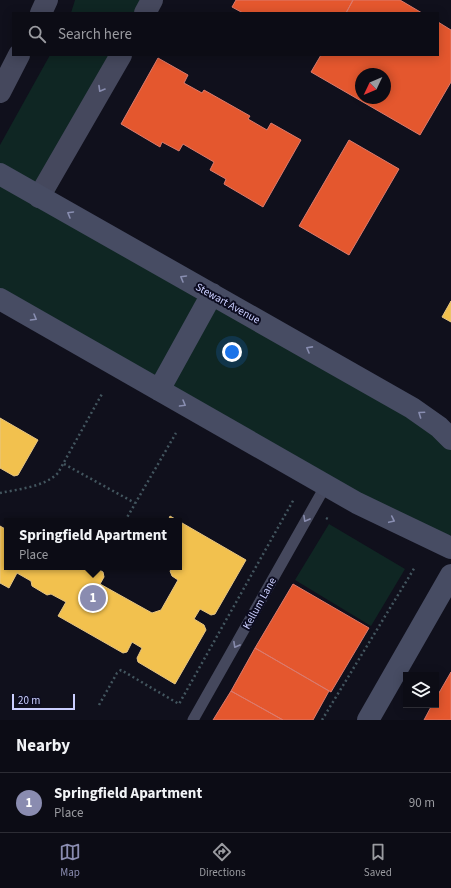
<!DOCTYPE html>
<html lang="en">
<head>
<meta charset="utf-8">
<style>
  body { margin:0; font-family:"Source Sans 3",sans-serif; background:#15151e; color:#f1f3f6 }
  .controls { position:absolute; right:12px; bottom:12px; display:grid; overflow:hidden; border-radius:0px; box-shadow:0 2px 10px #0003 }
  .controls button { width:36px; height:36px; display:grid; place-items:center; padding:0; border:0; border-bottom:1px solid #2c2c34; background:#0c0c15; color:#f1f3f6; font:20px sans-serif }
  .compass { position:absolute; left:355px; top:68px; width:36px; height:36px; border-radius:50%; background:#0c0c15; box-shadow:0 2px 10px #0003; rotate:226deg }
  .scale { position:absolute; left:12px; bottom:10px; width:63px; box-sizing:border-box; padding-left:4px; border:2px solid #cbcfff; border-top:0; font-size:11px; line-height:14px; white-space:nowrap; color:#cbcfff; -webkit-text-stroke:3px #0c0c20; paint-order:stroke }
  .you { position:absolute; left:232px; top:352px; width:14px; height:14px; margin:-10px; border:3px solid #fff; border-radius:50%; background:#1a73e8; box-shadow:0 0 0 6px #1a73e833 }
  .badge { display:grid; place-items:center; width:26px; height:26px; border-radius:50%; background:#8a8cb0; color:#fff; font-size:13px; font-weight:700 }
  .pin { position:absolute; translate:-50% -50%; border:2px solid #fff; box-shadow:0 1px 4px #0006 }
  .popup { position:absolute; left:4px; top:518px; width:178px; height:52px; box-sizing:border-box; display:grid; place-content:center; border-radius:0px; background:#0c0c15; filter:drop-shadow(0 1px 3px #0005); font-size:13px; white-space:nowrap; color:#9a9ba0 }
  .popup b { font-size:15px; color:#f1f3f6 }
  .popup::after { content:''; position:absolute; left:50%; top:100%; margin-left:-8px; border:8px solid transparent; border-top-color:#0c0c15 }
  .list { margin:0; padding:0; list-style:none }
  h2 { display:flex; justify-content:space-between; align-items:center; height:52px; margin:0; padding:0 16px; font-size:17px }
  h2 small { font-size:13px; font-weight:400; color:#9a9ba0 }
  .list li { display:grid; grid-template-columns:26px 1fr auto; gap:12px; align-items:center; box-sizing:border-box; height:60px; padding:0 16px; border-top:1px solid #2c2c34 }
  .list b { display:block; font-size:15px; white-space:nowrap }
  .list p { margin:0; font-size:13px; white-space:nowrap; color:#9a9ba0 }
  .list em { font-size:13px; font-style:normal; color:#9a9ba0 }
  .icon { flex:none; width:22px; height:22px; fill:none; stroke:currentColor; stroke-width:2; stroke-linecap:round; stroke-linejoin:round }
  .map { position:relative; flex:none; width:451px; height:720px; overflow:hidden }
  .search { position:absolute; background:#0c0c15; box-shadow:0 2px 10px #0003; left:12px; right:12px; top:12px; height:44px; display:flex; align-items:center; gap:10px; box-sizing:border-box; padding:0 14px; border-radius:0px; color:#9a9ba0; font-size:15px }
  .sheet { height:112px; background:#0c0c15 }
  nav { display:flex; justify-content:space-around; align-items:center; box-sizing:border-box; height:56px; border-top:1px solid #2c2c34; background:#0c0c15; font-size:11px; color:#9a9ba0 }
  nav a { display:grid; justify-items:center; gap:2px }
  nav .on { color:#8a8cb0 }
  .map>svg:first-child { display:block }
  .green { fill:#0f2623 }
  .homes { fill:#f2c14e; stroke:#e6c583 }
  .shops { fill:#e4572e; stroke:#dc7b6d; fill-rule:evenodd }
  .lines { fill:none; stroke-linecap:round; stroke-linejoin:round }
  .path { stroke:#43565f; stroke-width:2.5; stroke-dasharray:2 3; stroke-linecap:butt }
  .lane { stroke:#45485d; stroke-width:11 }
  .street { stroke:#45485d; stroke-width:22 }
  .secondary { stroke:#474c63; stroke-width:22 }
  .oneway { stroke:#888cae }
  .oneway2 { stroke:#898eb1 }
  .labels { text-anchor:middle; stroke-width:4; stroke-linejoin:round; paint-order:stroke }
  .street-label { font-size:11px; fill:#cbcfff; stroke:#0c0c20 }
</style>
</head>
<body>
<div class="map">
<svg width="451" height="720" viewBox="0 0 451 720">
  <rect width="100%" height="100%" fill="#10101c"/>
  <!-- green -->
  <path class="green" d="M75,0h65l-5,13h-64z
    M50,55h72l-5,15 -67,131 401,235v99l-22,2 -429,-231v-161z
    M329,524l76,45 -34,57 -76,-46z"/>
  <!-- homes -->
  <path class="homes" d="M451,301v21l-9,-5z
    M0,418l38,22 -20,35 -4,1 -14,-8z
    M170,516l76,44 -31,54 -4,1 -11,-6 -6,10 10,6 2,5 -31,54 -37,-22 -1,-4 5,-10 -10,-6 -5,10 -4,1 -65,-37 8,-14 -15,-8 -4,1 -15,-9 -1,-5 -14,-8 -8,15 -9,-5v-57l7,4v37h87l9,5 1,5 -4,7 52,29 9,-3 17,-30 -6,-4 -2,-5 3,-4h6v-46h-11z"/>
  <!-- shops -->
  <path class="shops" d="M236,0h117l-7,13h-103l-11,-6z
    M353,0h47l22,13h-76z
    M438,22l13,8v52l-31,53 -109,-63 10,-17h117zM361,74h24v24h-24z
    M158,58l30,17 -4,8 18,10 2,-3 46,26 -2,3 19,11 4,-7 30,17 -38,67 -39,-23 2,-5 -16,-9 4,-8 -31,-18 -4,7 -17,-9 -2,5 -39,-23z
    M349,140l50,29 -50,86 -50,-29z
    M293,584l76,44 -38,64 -76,-44z
    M255,648l74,43 -16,29h-30l-52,-29z
    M451,672v48h-27l8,-15h4v-7z
    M231,691l52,29h-70z"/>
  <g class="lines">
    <!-- path -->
    <path class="path" d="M64,464l71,39
      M0,493c19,-4 44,-6 58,-20l45,-81
      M326,518l4,2
      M125,521l51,-88
      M99,705l18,-32 4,-3 58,34 115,-205
      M322,720l93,-153"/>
    <!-- lane -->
    <path class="lane" d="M193,720l133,-235"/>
    <!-- street -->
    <path class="street" d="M41,13l6,-13
      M145,13l7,-13
      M0,92l19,-37
      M39,197l82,-142"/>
    <!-- secondary -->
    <path class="secondary" d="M0,174l412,234 27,19 12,12
      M0,299l357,204 94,45
      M159,390l53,-96
      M368,720l83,-145"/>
  </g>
  <!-- one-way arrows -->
  <defs><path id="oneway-chevron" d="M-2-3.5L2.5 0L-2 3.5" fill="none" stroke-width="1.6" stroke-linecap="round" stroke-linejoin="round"/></defs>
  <g class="oneway">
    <use href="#oneway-chevron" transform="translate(101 89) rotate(120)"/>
    <use href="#oneway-chevron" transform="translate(306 519) rotate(119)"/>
    <use href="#oneway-chevron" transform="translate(236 645) rotate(119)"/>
  </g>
  <g class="oneway2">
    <use href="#oneway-chevron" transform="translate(70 214) rotate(-150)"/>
    <use href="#oneway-chevron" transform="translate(183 278) rotate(-150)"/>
    <use href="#oneway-chevron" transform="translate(34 318) rotate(30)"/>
    <use href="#oneway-chevron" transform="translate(309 349) rotate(-151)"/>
    <use href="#oneway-chevron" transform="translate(183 404) rotate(30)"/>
    <use href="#oneway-chevron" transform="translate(421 414) rotate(-145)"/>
    <use href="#oneway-chevron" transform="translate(392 520) rotate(25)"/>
  </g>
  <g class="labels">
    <!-- street labels -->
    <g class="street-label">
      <text transform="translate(228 303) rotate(29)" y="4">Stewart Avenue</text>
      <text transform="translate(259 603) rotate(-61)" y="4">Kellum Lane</text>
    </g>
  </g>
</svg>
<div class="controls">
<button><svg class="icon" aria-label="layers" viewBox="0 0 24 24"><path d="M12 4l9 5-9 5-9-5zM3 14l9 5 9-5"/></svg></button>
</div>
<svg class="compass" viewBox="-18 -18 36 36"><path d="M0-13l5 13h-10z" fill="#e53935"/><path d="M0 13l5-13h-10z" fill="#9a9ba0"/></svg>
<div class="scale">20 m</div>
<div class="you"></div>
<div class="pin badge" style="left:93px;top:598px">1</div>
<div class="popup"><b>Springfield Apartment</b>Place</div>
<div class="search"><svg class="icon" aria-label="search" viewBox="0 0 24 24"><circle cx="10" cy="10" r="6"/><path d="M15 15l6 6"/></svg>Search here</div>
</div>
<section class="sheet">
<h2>Nearby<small></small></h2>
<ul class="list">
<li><span class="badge">1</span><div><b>Springfield Apartment</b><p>Place</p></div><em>90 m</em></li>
</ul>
</section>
<nav>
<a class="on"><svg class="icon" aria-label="map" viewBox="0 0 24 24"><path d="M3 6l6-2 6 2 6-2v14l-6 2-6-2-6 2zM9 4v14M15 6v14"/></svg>Map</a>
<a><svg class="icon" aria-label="directions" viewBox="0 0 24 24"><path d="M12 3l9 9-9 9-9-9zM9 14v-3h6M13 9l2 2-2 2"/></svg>Directions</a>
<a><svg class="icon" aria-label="saved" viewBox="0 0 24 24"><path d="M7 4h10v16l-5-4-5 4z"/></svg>Saved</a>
</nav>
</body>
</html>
